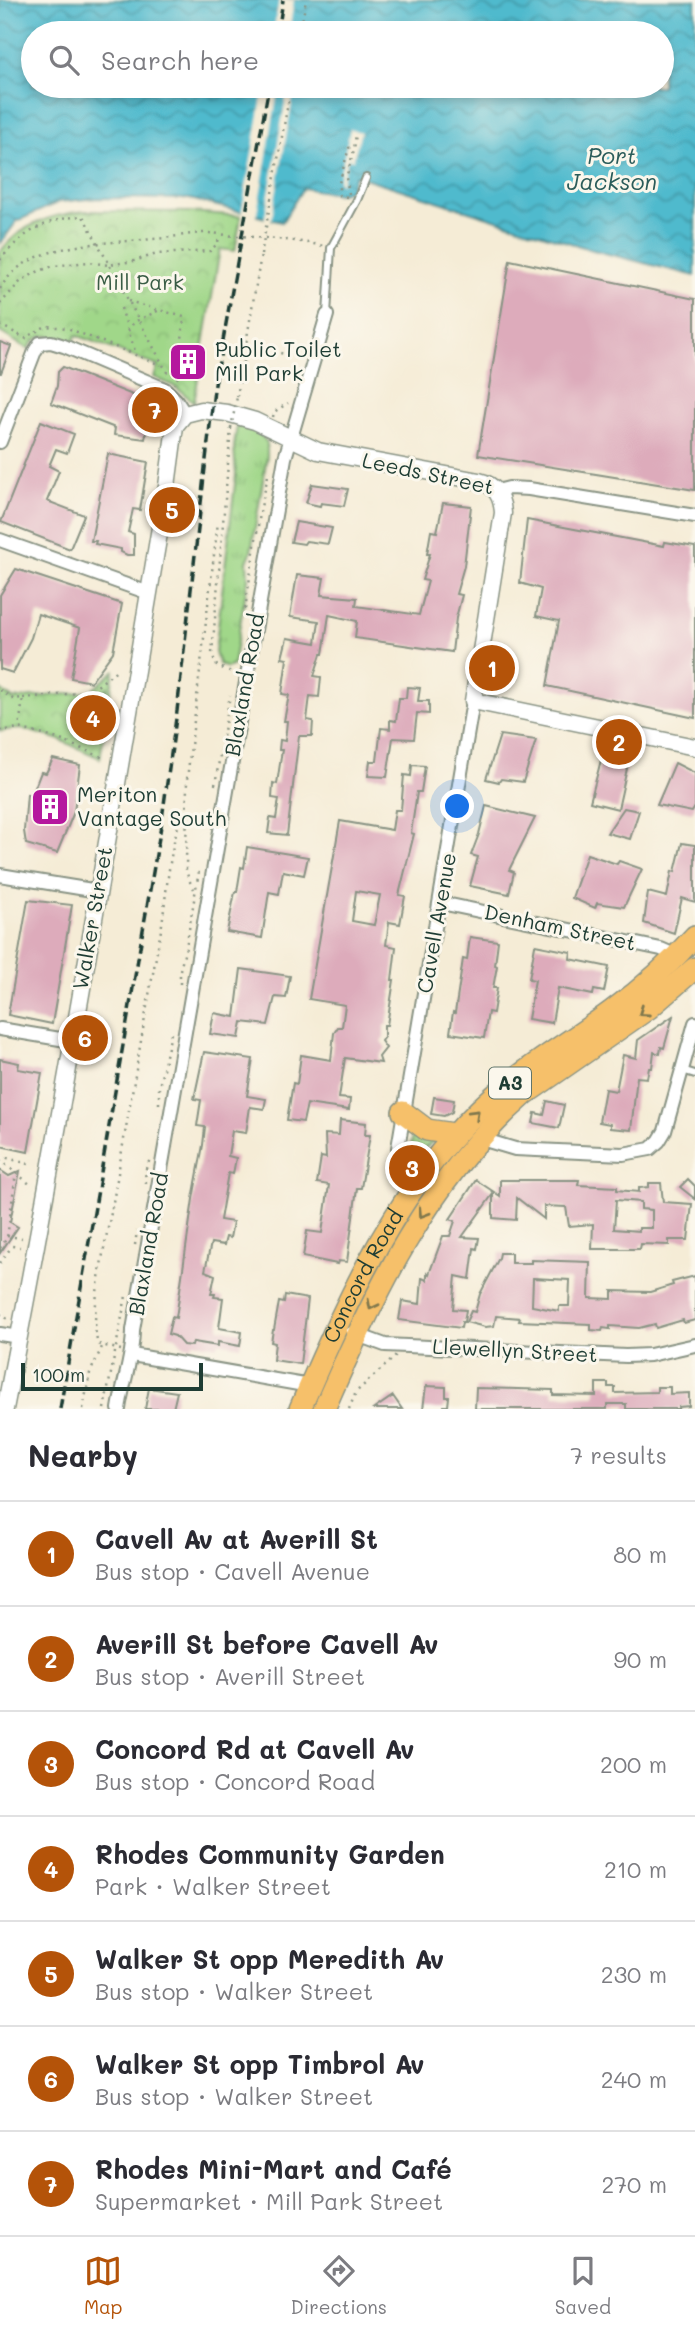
<!DOCTYPE html>
<html lang="en">
<head>
<meta charset="utf-8">
<style>
  body { margin:0; font-family:Mali,sans-serif; background:#f2f2f3; color:#2b2b33 }
  .scale { position:absolute; left:21px; bottom:18px; width:182px; box-sizing:border-box; padding-left:7px; border:4px solid #1f3d34; border-top:0; font-size:19px; line-height:24px; white-space:nowrap; color:#1f3d34; -webkit-text-stroke:5px #fbf7ec; paint-order:stroke }
  .you { position:absolute; left:458px; top:807px; width:24px; height:24px; margin:-18px; border:5px solid #fff; border-radius:50%; background:#1a73e8; box-shadow:0 0 0 10px #1a73e833 }
  .badge { display:grid; place-items:center; width:46px; height:46px; border-radius:50%; background:#b45309; color:#fff; font-size:23px; font-weight:700 }
  .pin { position:absolute; translate:-50% -50%; border:4px solid #fff; box-shadow:0 2px 7px #0006 }
  .list { margin:0; padding:0; list-style:none }
  h2 { display:flex; justify-content:space-between; align-items:center; height:91px; margin:0; padding:0 28px; font-size:30px }
  h2 small { font-size:23px; font-weight:400; color:#7c7c81 }
  .list li { display:grid; grid-template-columns:46px 1fr auto; gap:21px; align-items:center; box-sizing:border-box; height:105px; padding:0 28px; border-top:2px solid #e1e1e2 }
  .list b { display:block; font-size:26px; white-space:nowrap }
  .list p { margin:0; font-size:23px; white-space:nowrap; color:#7c7c81 }
  .list em { font-size:23px; font-style:normal; color:#7c7c81 }
  .icon { flex:none; width:38px; height:38px; fill:none; stroke:currentColor; stroke-width:2; stroke-linecap:round; stroke-linejoin:round }
  .map { position:relative; flex:none; width:695px; height:1409px; overflow:hidden }
  .search { position:absolute; background:#fff; box-shadow:0 4px 10px #0003; left:21px; right:21px; top:21px; height:77px; display:flex; align-items:center; gap:18px; box-sizing:border-box; padding:0 24px; border-radius:38px; color:#7c7c81; font-size:26px }
  .sheet { height:826px; background:#fff }
  nav { display:flex; justify-content:space-around; align-items:center; box-sizing:border-box; height:98px; border-top:2px solid #e1e1e2; background:#fff; font-size:19px; color:#7c7c81 }
  nav a { display:grid; justify-items:center; gap:4px }
  nav .on { color:#b45309 }
  .map>svg:first-child { display:block }
  .grass { fill:url(#grass-tufts); stroke:#608a5e; stroke-width:2 }
  .park { fill:url(#park-crowns); stroke:#608a5e; stroke-width:2 }
  .garden { fill:url(#garden-dots); stroke:#608a5e; stroke-width:2 }
  .water { fill:url(#water-waves); stroke:#387c80; stroke-width:2; fill-rule:evenodd }
  .pier { fill:#f5ecd6 }
  .building { fill:#ddabbb; fill-rule:evenodd }
  .lines { fill:none; stroke-linecap:round; stroke-linejoin:round }
  .service-casing { stroke:#8a9485; stroke-width:10 }
  .minor-casing { stroke:#8a9485; stroke-width:16 }
  .tertiary-casing { stroke:#8a9485; stroke-width:19 }
  .trunk-casing { stroke:#8a9485; stroke-width:24 }
  .path { stroke:#8a9485; stroke-width:2.5; stroke-dasharray:2 5; stroke-linecap:butt }
  .service { stroke:#fff; stroke-width:6 }
  .minor { stroke:#fff; stroke-width:12 }
  .tertiary { stroke:#fff; stroke-width:16 }
  .trunk { stroke:#f6c06b; stroke-width:21 }
  .rail { stroke:#1f3d34; stroke-width:3.5; stroke-dasharray:10 5; stroke-linecap:butt }
  .path-bridge { stroke:#8a9485; stroke-width:2.5; stroke-dasharray:2 5; stroke-linecap:butt }
  .oneway { stroke:#80784d }
  .labels { text-anchor:middle; stroke-width:6; stroke-linejoin:round; paint-order:stroke }
  .shield { fill:#fbf7ec; stroke:#61756b; stroke-width:2 }
  .shield-label { font-size:19px; font-weight:bold; fill:#1f3d34 }
  .park-label { font-size:21px; fill:#395c45; stroke:#fbf7ec }
  .poi-label { font-size:21px; fill:#1f3d34; stroke:#fbf7ec; text-anchor:start }
  .street-label { font-size:21px; fill:#1f3d34; stroke:#fbf7ec }
  .water-label { font-size:23px; font-style:italic; fill:#2b5c5a; stroke:#fbf7ec }
</style>
</head>
<body>
<div class="map">
<svg width="695" height="1409" viewBox="0 0 695 1409">
  <defs>
    <pattern id="grass-tufts" width="24" height="20" patternUnits="userSpaceOnUse" patternTransform="scale(1.75)"><rect width="24" height="20" fill="#a0d789"/><path d="M3 7l-1-3M5 7V3M7 7l1-3M15 17l-1-3M17 17v-4M19 17l1-3" fill="none" stroke="#89b977"/></pattern>
    <pattern id="park-crowns" width="20" height="18" patternUnits="userSpaceOnUse" patternTransform="scale(1.75)"><rect width="20" height="18" fill="#a0d789"/><path d="M2 6a3 3 0 1 1 6 0M12 15a3 3 0 1 1 6 0" fill="none" stroke="#89b977"/></pattern>
    <pattern id="garden-dots" width="8" height="8" patternUnits="userSpaceOnUse" patternTransform="scale(1.75)"><rect width="8" height="8" fill="#a0d789"/><path d="M2 2h.1M6 6h.1" fill="none" stroke="#89b977" stroke-width="1.8" stroke-linecap="round"/></pattern>
    <pattern id="water-waves" width="16" height="10" patternUnits="userSpaceOnUse" patternTransform="scale(1.75)"><rect width="16" height="10" fill="#50bacd"/><path d="M0 5q4-4 8 0t8 0" fill="none" stroke="#4298a7"/></pattern>
  </defs>
  <rect width="100%" height="100%" fill="#fbf7ec"/>
  <filter id="ink" filterUnits="userSpaceOnUse"><feTurbulence type="fractalNoise" baseFrequency=".0143" numOctaves="2"/><feDisplacementMap in="SourceGraphic" scale="14" xChannelSelector="R" yChannelSelector="G"/><feConvolveMatrix kernelMatrix="1 2 1 2 8 2 1 2 1" color-interpolation-filters="sRGB"/></filter>
  <filter id="wash" filterUnits="userSpaceOnUse"><feTurbulence type="fractalNoise" baseFrequency=".00686" numOctaves="4" result="noise"/><feDisplacementMap in="SourceGraphic" scale="28" xChannelSelector="R" yChannelSelector="G"/><feGaussianBlur stdDeviation="1.57" result="paint"/><feColorMatrix in="noise" values="0 0 0 0 0 0 0 0 0 0 0 0 0 0 0 0 0 1.4 0 .05"/><feComposite in="paint" operator="in"/></filter>
  <g filter="url(#wash)">
    <rect width="100%" height="100%" fill="#f5ecd6"/>
    <!-- grass -->
    <path class="grass" d="M237,425l21,5 9,13v13l-16,96 -4,10 1,17 -15,86 -6,3 -8,-4 -4,-12 21,-177 -2,-28z"/>
    <!-- park -->
    <path class="park" d="M84,211l107,1 50,4 -6,35 -15,-2 -26,153 -18,-15 -22,-10 4,-11 -82,-31 -4,9c-18,-7 -32,-16 -44,5l-28,-17v-80c21,-28 51,-37 84,-41z
      M114,671l-14,87 -42,-19 -39,-11 -19,3v-41l13,9 77,-7z"/>
    <!-- garden -->
    <path class="garden" d="M108,687l-8,48 -19,-3 4,-27z
      M414,1131l21,9 -25,21 -5,-3 4,-4z"/>
    <!-- water -->
    <path class="water" d="M0,0h695v276l-102,-26 -238,-75 -5,15 -12,4 -35,-6 -21,34 -92,-23 -93,-1 -38,4 -42,19 -17,23zM33,33h629v53h-629z"/>
    <!-- pier -->
    <path class="pier" d="M279,0h15l-5,33h-16z
      M264,86h15l-23,133 -15,-4z
      M288,86h7l-24,137 -7,-2z
      M350,129l11,3 -8,28 -4,-1 1,-7 -9,31 -3,-1z"/>
    <g id="blocks">
      <!-- building -->
      <path class="building" d="M510,260l185,39v191l-217,-35z
        M0,342l11,4 -10,27h-1z
        M184,354h9l-1,17h-9z
        M63,367l77,31 13,2 -8,39 -31,-4 1,-7 -64,-25 6,-17 1,-14z
        M41,421l33,13 -7,19 -11,-4 -7,17 10,5 -12,30 37,14 -14,34 -69,-27z
        M108,454l40,8 -8,48 -7,-1 -5,23 6,2v21h-7l-6,-3v-3l-26,-5 1,-3h-5z
        M312,484l36,5 -4,17 -23,-3 -1,3 -14,-3z
        M443,503l28,3 -7,60 -8,28 6,1 -6,23 -4,34 -97,-14 2,-17 -28,-6 -6,39h-2l-7,22 7,1 -2,20 -9,-1 -3,24 6,1 -1,15h-13l-12,99 -19,-2 2,-15 6,1 3,-20 -7,-1 1,-15 4,1 5,-34h-3l1,-10 5,1 2,-20h-3l5,-26 -7,-1 5,-35 -5,-1 5,-20 29,5 3,-22 -29,-4 7,-42 27,3 -3,17 36,3 -1,8 63,9 9,-34 -6,-1 8,-26h-3l4,-23 6,1z
        M527,520l137,26 1,-4 30,5v171l-148,-32 12,-65 -23,-5 5,-27 -21,-6z
        M296,522l36,6 -4,16 -22,-3 -2,3 -13,-2z
        M16,569l106,35 -9,48 -22,30 -20,-4 9,-50 -42,-14 -7,24 -18,35 -13,-4v-74z
        M407,687l13,1 -2,13h11v13l-12,-1 -3,26 -21,-1 -6,39 -19,-1 2,-15h7l4,-33 9,1v-9l6,1 3,-23h7z
        M500,735l36,5 -13,42 -22,-3 -2,3 -13,-3z
        M53,759l27,6 -6,47 -17,41 -31,-9 -2,-13 3,-37 5,1 9,-23 5,1z
        M601,760l27,4 -10,45 -28,-7z
        M675,763l20,10v34l-3,5 -35,-7z
        M412,765l13,1 -4,26h-4l-6,41 3,1 -15,61 6,1 -5,28 -11,-2 -3,23 10,2 -4,33h2l-7,45h-3v12l-3,4 5,7 -7,9 2,6 -36,-5 -6,40 11,1 -1,11 -42,-6 -4,18 -16,-2 6,-37 4,1 4,-29 30,5 3,-27 4,-6h4l3,-22 -36,-6 31,-178 52,9 3,-20h6l3,-35 7,1zM356,891l24,4 -6,30 -22,-4z
        M486,806l49,12 -26,52 5,2 -5,22 -39,-8 8,-29 -7,-2 8,-21z
        M624,808l15,3 -9,28 -23,-6z
        M682,843l13,2v57l-13,-4 -8,35 -30,-10 4,-31 19,5 5,-26 3,1z
        M247,847l61,10 -4,18 -21,-4 -4,23 -10,-2 -7,46 -35,-6 8,-40h2l4,-25 3,1z
        M587,854l30,10 2,-3 23,8 -18,38 -27,-4 -2,5 -23,-10z
        M28,900l44,5 -20,119 -44,-9z
        M470,937l28,4 -3,24 2,1 -4,22h4l-4,25 -5,-1 -4,26 -34,-5 3,-21 2,1 8,-54 4,1z
        M535,945l36,7 -1,7 39,8 -5,25 -10,-2 -1,5 -35,-7 -6,35 -24,-4 7,-39 -6,-1z
        M241,969l49,7 -4,22 -11,-1 -7,28 -26,-3 -3,16 -29,-4 4,-21 21,4z
        M673,1016l-9,32 -3,-1 -1,7 -6,-2 -2,16h-3l-2,10 -10,-1 -6,53 -21,-2v-4l-11,-2 6,-33 11,2 7,-36 13,3 2,-18z
        M204,1052l49,7 -6,37 19,3 -2,10 -14,-2 -4,26 -14,-2 -4,25 8,2 -3,16 -5,-1 -8,47 13,2 -3,16 -4,-1 -2,8 -13,-2 -6,28 10,4 -4,19h4l-1,3 9,1 -4,30 23,4 -2,14 -22,-4v4l-25,-4 -1,4 -9,-1 -8,-9 -7,-2 4,-17 4,1 17,-119 10,-54 2,-18 -8,-1 4,-26 -7,-1z
        M0,1059l19,4 -1,6 24,4 -14,79 -28,-6z
        M434,1097l20,3 -2,12 -8,4 -13,-2z
        M547,1101l17,4 -5,23 -26,-5 2,-10 9,2z
        M340,1120l26,3 -1,12h5l-9,53h-4l-10,74 -9,-1 -1,3 -34,-7 4,-26 15,2 7,-48 -12,-2 4,-26 5,1 -1,-24 14,1z
        M0,1170l9,6 11,-5 -10,51 8,5 -18,26z
        M688,1179l7,7v13l-15,-12z
        M476,1180l24,16v-16h79l-1,5 39,2v3l22,2v-4l10,-1v-4h12l2,19 29,2 -4,36h-19v5l-28,-1 -1,5h-48l1,-25 -24,2 -3,-19 -22,-1v13l-27,-21 -1,22 -23,-2v-24l-31,43 17,1 -2,11 -3,-1 -4,31 -14,-3 -3,33 13,1 -2,12h-2l-1,6 -62,-8 3,-19 18,3 2,-26 5,2v-7l2,1 14,-38h7l5,-15 -5,-2zM616,1200l25,2v7l11,1v18h-13v3l-25,-2z
        M500,1253h11v10h20v-3l59,2 -1,36 23,1v-8l38,1 23,-7 -1,-3 23,-6v44l-11,3 -1,-3 -27,8 -1,-4 -16,4 -29,-2v3l-7,-1 -1,3 -11,-1v-6l-72,-3 1,-3 -24,-2 -2,10 -9,1 -19,-5 5,-11 4,1 5,-18 19,-36zM533,1278l37,2 -1,26h-10v5l-27,-5z
        M285,1295l23,4 -8,65 -27,-4 2,-17 -4,-1 2,-12h1l5,-28 5,1z
        M596,1383h12v4h7v6l42,-1v-5h13v7l19,-1v13l-10,1v2h-53v-5h-19v5h-132l1,-21 77,2v5l43,1z
        M426,1386l20,1v10h3l-1,9h-4v3h-21z
        M149,1388l28,4 -4,17h-28z
        M393,1396l9,13h-28z"/>
    </g>
  </g>
  <g filter="url(#ink)">
    <use href="#blocks" fill-opacity="0" stroke="#8a9485" stroke-width="2"/>
    <g class="lines">
      <defs>
        <path id="service" d="M327,315l4,-67 26,-48 9,-22
          M682,1070l13,4"/>
        <path id="minor" d="M0,442l35,-91 5,-8 11,-1 13,4 101,43 11,11 9,14
          M497,491l12,-3 20,1 166,27
          M0,540l149,53
          M0,875l98,16
          M441,903l220,46 16,7
          M0,1029l72,12
          M478,1138l37,11 108,5 27,-5 9,-8 6,-10 30,-108
          M398,1148l75,-447
          M352,1333l33,12 241,11 24,-1 45,-10
          M0,1334l19,3
          M132,1355l178,31
          M119,1409c4,-27 14,-52 14,-79l152,-872 42,-143"/>
        <path id="tertiary" d="M5,1409c60,-307 110,-615 162,-923l8,-60 10,-12 16,-4 26,3 28,8 63,30 161,30c17,4 23,16 24,32l-30,188 222,46"/>
        <g id="trunk">
          <path d="M403,1112l24,18 27,4"/>
          <path id="s1" d="M300,1409c49,-113 101,-231 195,-314 37,-32 78,-55 117,-84 30,-22 58,-47 83,-75"/>
          <path d="M324,1409c50,-115 105,-231 201,-315l124,-86 46,-40"/>
        </g>
      </defs>
      <!-- service casing -->
      <use href="#service" class="service-casing"/>
      <!-- minor casing -->
      <use href="#minor" class="minor-casing"/>
      <!-- tertiary casing -->
      <use href="#tertiary" class="tertiary-casing"/>
      <!-- trunk casing -->
      <use href="#trunk" class="trunk-casing"/>
      <!-- path -->
      <path class="path" d="M300,33l6,-33
        M349,194l-3,-16 8,-28 2,-17
        M347,197l-8,-2v-12l10,-35 4,-4
        M0,260c24,-29 46,-41 83,-44l86,160
        M0,289c27,-49 107,-45 153,-50 18,-1 36,-6 54,-6 10,0 21,3 32,3 29,2 57,4 85,10
        M128,301l56,16 -5,58 -5,9
        M0,304l21,-23 16,-9 16,-6 36,-4 19,3 26,-4 23,-7 53,-3 8,-8 1,-8
        M121,308l15,46
        M0,325l27,14
        M128,331l6,-9 28,-13
        M30,335l16,-9 21,2 94,37
        M246,346l58,12
        M237,397l24,-142
        M273,417l1,-5 14,-9
        M231,428l-19,226 5,12 17,7
        M245,609l16,-102 8,-36
        M0,690l13,9 10,-1 -4,30
        M23,698l67,-6 29,-24
        M0,731l19,-3 39,11 46,19
        M215,785l15,-90
        M194,889l-5,-9 -3,-10 1,-91 31,-257
        M180,984v-14l6,-23 13,-76
        M159,1104v-17l13,-58
        M0,1156l29,8
        M0,1160l31,25
        M146,1183l-1,-12 5,-12
        M7,1236l15,2
        M135,1245l2,-14
        M0,1248l7,-10 9,-65
        M0,1263l12,-17 8,1
        M0,1314l9,6
        M121,1350l-23,-6c-10,-29 9,-108 15,-142 16,-90 31,-182 48,-272 5,-26 9,-102 25,-119
        M83,1409l7,-36 12,-26
        M104,1409l22,-113
        M349,1409l7,-17 40,-36"/>
      <!-- service -->
      <use href="#service" class="service"/>
      <!-- minor -->
      <use href="#minor" class="minor"/>
      <!-- tertiary -->
      <use href="#tertiary" class="tertiary"/>
      <!-- trunk -->
      <use href="#trunk" class="trunk"/>
      <!-- rail -->
      <path class="rail" d="M278,33l5,-33
        M60,1409l101,-583 16,-115 37,-321 55,-304"/>
      <!-- path-bridge -->
      <path class="path-bridge" d="M261,255l30,-169
        M231,428l6,-31"/>
    </g>
    <!-- one-way arrows -->
    <defs><path id="oneway-chevron" d="M-2-3.5L2.5 0L-2 3.5" fill="none" stroke-width="1.6" stroke-linecap="round" stroke-linejoin="round" transform="scale(1.75)"/></defs>
    <g class="oneway">
      <use href="#oneway-chevron" transform="translate(643 1012) rotate(145)"/>
      <use href="#oneway-chevron" transform="translate(475 1114) rotate(-44)"/>
      <use href="#oneway-chevron" transform="translate(423 1213) rotate(122)"/>
      <use href="#oneway-chevron" transform="translate(372 1305) rotate(117)"/>
    </g>
  </g>
  <!-- icons -->
  <defs>
    <symbol id="building-square" viewBox="-11 -11 22 22"><rect x="-9" y="-9" width="18" height="18" rx="4" fill="#b5179e" stroke="#fbf7ec"/><path d="M-4-6H4V6H1V3H-1V6H-4ZM-2.5-4.3h1.7v1.8h-1.7ZM.8-4.3h1.7v1.8H.8ZM-2.5-1h1.7V.8h-1.7ZM.8-1h1.7V.8H.8Z" fill="#fff"/></symbol>
  </defs>
  <g fill-rule="evenodd">
    <use href="#building-square" x="166" y="340" width="44" height="44"/>
    <use href="#building-square" x="28" y="785" width="44" height="44"/>
  </g>
  <g class="labels">
    <!-- shield labels -->
    <rect class="shield" x="489" y="1067.5" width="42" height="31" rx="5"/>
    <g class="shield-label">
      <text x="510" y="1090">A3</text>
    </g>
    <!-- park labels -->
    <g class="park-label">
      <text x="140" y="290">Mill Park</text>
    </g>
    <!-- poi labels -->
    <g class="poi-label">
      <text x="215" y="357">Public Toilet<tspan x="215" dy="24">Mill Park</tspan></text>
      <text x="77" y="802">Meriton<tspan x="77" dy="24">Vantage South</tspan></text>
    </g>
    <!-- street labels -->
    <g class="street-label">
      <text transform="translate(428 474) rotate(12)" y="7">Leeds Street</text>
      <text transform="translate(245 685) rotate(-80)" y="7">Blaxland Road</text>
      <text transform="translate(93 918) rotate(-80)" y="7">Walker Street</text>
      <text transform="translate(437 923) rotate(-80)" y="7">Cavell Avenue</text>
      <text transform="translate(560 928) rotate(12)" y="7">Denham Street</text>
      <text transform="translate(149 1244) rotate(-80)" y="7">Blaxland Road</text>
      <text dy="7" stroke="none"><textPath href="#s1" startOffset="147">Concord Road</textPath></text>
      <text transform="translate(515 1351) rotate(3)" y="7">Llewellyn Street</text>
    </g>
    <!-- water labels -->
    <g class="water-label">
      <text x="612" y="164">Port<tspan x="612" dy="26">Jackson</tspan></text>
    </g>
  </g>
</svg>
<div class="scale">100 m</div>
<div class="you"></div>
<div class="pin badge" style="left:492px;top:668px">1</div>
<div class="pin badge" style="left:619px;top:742px">2</div>
<div class="pin badge" style="left:412px;top:1168px">3</div>
<div class="pin badge" style="left:93px;top:718px">4</div>
<div class="pin badge" style="left:172px;top:510px">5</div>
<div class="pin badge" style="left:85px;top:1038px">6</div>
<div class="pin badge" style="left:155px;top:410px">7</div>
<div class="search"><svg class="icon" aria-label="search" viewBox="0 0 24 24"><circle cx="10" cy="10" r="6"/><path d="M15 15l6 6"/></svg>Search here</div>
</div>
<section class="sheet">
<h2>Nearby<small>7 results</small></h2>
<ul class="list">
<li><span class="badge">1</span><div><b>Cavell Av at Averill St</b><p>Bus stop · Cavell Avenue</p></div><em>80 m</em></li>
<li><span class="badge">2</span><div><b>Averill St before Cavell Av</b><p>Bus stop · Averill Street</p></div><em>90 m</em></li>
<li><span class="badge">3</span><div><b>Concord Rd at Cavell Av</b><p>Bus stop · Concord Road</p></div><em>200 m</em></li>
<li><span class="badge">4</span><div><b>Rhodes Community Garden</b><p>Park · Walker Street</p></div><em>210 m</em></li>
<li><span class="badge">5</span><div><b>Walker St opp Meredith Av</b><p>Bus stop · Walker Street</p></div><em>230 m</em></li>
<li><span class="badge">6</span><div><b>Walker St opp Timbrol Av</b><p>Bus stop · Walker Street</p></div><em>240 m</em></li>
<li><span class="badge">7</span><div><b>Rhodes Mini-Mart and Café</b><p>Supermarket · Mill Park Street</p></div><em>270 m</em></li>
</ul>
</section>
<nav>
<a class="on"><svg class="icon" aria-label="map" viewBox="0 0 24 24"><path d="M3 6l6-2 6 2 6-2v14l-6 2-6-2-6 2zM9 4v14M15 6v14"/></svg>Map</a>
<a><svg class="icon" aria-label="directions" viewBox="0 0 24 24"><path d="M12 3l9 9-9 9-9-9zM9 14v-3h6M13 9l2 2-2 2"/></svg>Directions</a>
<a><svg class="icon" aria-label="saved" viewBox="0 0 24 24"><path d="M7 4h10v16l-5-4-5 4z"/></svg>Saved</a>
</nav>
</body>
</html>
